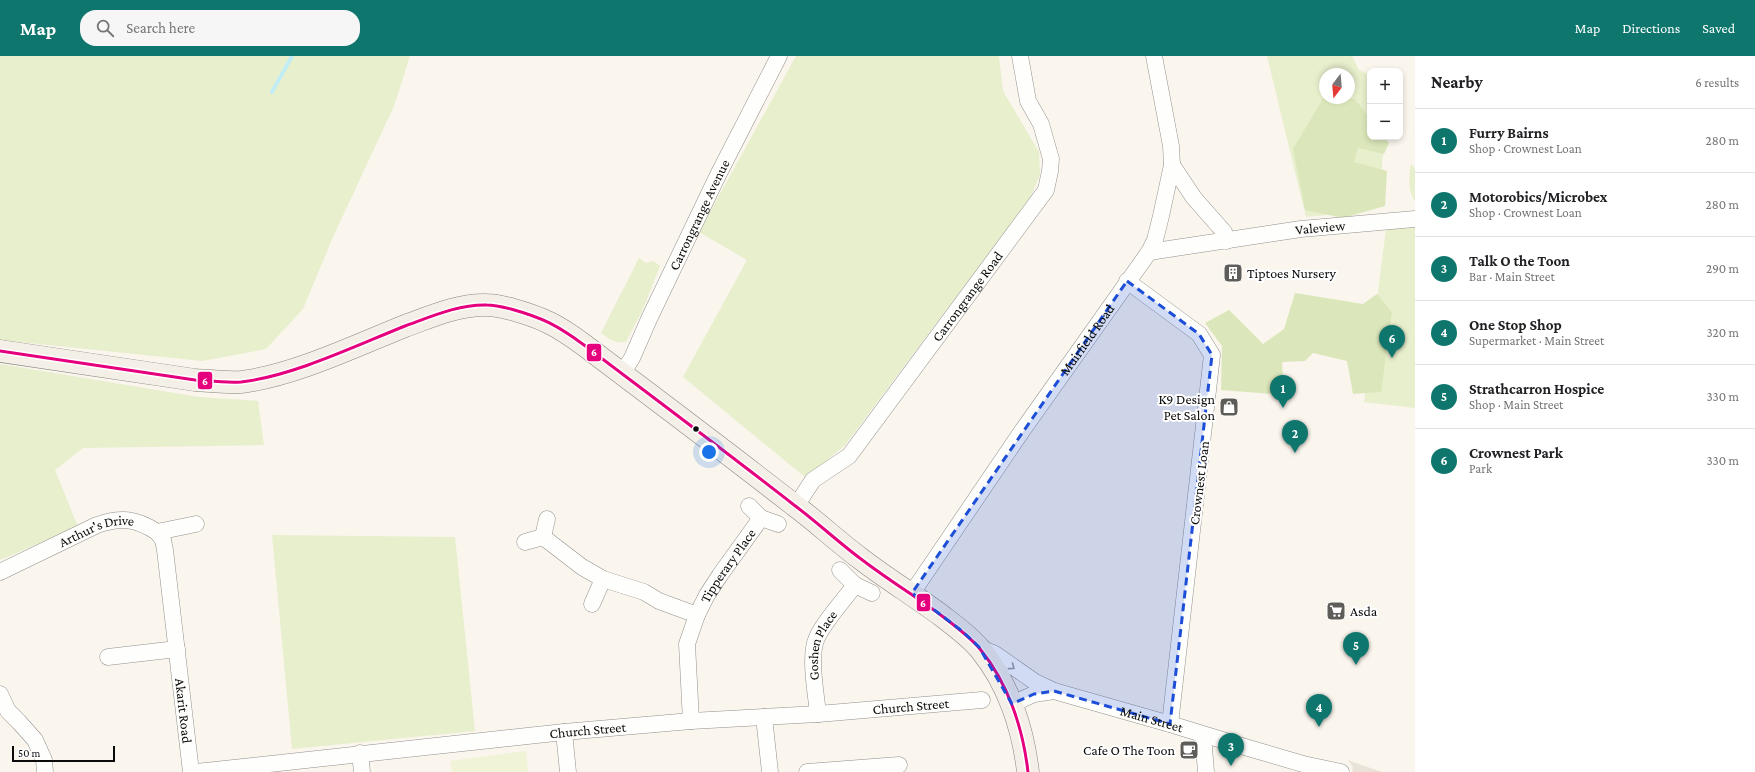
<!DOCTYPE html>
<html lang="en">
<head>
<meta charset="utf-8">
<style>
  body { margin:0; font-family:"Crimson Pro",serif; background:#f6f6f6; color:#202124 }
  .controls { position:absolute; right:12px; top:12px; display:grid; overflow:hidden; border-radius:8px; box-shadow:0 2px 6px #0003 }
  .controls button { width:36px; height:36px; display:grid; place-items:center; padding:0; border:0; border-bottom:1px solid #e0e0e0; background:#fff; color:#202124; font:20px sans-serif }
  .compass { position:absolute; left:1319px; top:12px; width:36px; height:36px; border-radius:50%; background:#fff; box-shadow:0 2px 6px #0003; rotate:196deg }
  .scale { position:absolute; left:12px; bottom:10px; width:103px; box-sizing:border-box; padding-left:4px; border:2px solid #0b0b0b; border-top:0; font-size:11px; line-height:14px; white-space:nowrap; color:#0b0b0b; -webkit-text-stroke:3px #fff; paint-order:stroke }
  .you { position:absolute; left:709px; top:396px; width:14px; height:14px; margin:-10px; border:3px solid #fff; border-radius:50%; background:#1a73e8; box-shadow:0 0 0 6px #1a73e833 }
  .badge { display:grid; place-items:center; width:26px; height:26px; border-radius:50%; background:#0f766e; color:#fff; font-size:13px; font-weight:700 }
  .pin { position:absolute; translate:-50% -33px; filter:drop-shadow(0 1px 2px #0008) }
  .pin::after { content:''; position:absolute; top:21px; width:14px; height:12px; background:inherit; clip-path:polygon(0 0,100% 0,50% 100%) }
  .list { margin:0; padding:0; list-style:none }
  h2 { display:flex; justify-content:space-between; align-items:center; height:52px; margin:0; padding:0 16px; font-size:17px }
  h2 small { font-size:13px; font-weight:400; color:#757577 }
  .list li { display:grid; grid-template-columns:26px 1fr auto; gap:12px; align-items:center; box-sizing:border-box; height:64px; padding:0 16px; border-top:1px solid #e0e0e0 }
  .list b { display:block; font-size:15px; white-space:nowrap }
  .list p { margin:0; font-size:13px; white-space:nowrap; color:#757577 }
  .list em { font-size:13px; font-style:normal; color:#757577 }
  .icon { flex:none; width:22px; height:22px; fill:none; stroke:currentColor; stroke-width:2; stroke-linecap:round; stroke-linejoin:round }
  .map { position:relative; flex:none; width:1415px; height:716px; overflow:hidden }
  header { display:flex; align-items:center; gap:24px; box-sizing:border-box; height:56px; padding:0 20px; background:#0f766e; color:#fff }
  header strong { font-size:19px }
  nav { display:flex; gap:22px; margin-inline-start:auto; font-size:14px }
  .search { width:280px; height:36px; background:#f6f6f6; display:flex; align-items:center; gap:10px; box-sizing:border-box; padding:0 14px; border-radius:16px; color:#757577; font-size:15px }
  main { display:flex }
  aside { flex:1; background:#fff }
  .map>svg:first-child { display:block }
  .green { fill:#e8efcd; fill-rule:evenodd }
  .forest { fill:#dbe7ba }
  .pitch { fill:#f1f3d6 }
  .plaza { fill:#eae3d9 }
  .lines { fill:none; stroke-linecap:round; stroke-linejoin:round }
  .stream { stroke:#c3edf5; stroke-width:4 }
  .street-casing { stroke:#93908d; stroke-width:17 }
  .secondary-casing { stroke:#898783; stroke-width:23 }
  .street { stroke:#fefefc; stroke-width:16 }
  .secondary { stroke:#f4f0e7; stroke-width:22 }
  .bus-1-casing { stroke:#fff; stroke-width:6 }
  .bus-1 { stroke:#e5007d; stroke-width:3 }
  .oneway { stroke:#9d9d9c }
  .marked { fill:#1d4ed8; fill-opacity:0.2; stroke:#1d4ed8; stroke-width:3; stroke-dasharray:8 5; stroke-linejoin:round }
  .bus-dot { fill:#0b0b0b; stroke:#fff; stroke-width:1.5 }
  .labels { text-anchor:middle; stroke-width:4; stroke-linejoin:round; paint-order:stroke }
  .street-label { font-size:14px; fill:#0b0b0b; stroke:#fff }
  .poi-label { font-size:14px; fill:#0b0b0b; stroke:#fff; text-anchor:start }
  .line-badge { stroke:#fff; stroke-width:1.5 }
  .badge-label { font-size:11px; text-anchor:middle; font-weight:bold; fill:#fff }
</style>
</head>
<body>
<header>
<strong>Map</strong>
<div class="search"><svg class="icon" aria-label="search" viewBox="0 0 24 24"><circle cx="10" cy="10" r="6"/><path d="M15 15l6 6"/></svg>Search here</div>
<nav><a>Map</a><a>Directions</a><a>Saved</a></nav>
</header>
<main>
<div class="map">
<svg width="1415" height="716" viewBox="0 0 1415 716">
  <rect width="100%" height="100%" fill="#faf5ed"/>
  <!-- green -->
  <path class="green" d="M0,0h410l-16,50 -61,131 -30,72 -37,40 -64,12 -202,-21z
    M796,0h203l4,35 36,61 1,23 -10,23 -185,247 -39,33 -123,-101 64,-117 -48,-28z
    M1267,0h85l7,14 11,5v62h16l-4,24 1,35 -6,10 -9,5 -62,6zM1325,18h24v24h-24z
    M1411,108l4,4v33c-8,-12 -6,-24 -4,-37z
    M1415,172v180l-51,-6 22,-173z
    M639,202l7,5 7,-2 7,5 -17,43 -17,33c-11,2 -17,-3 -25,-9z
    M0,308l199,33 59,4 6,44 -181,3 -28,22 23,57 -78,33z
    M272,479l183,2 20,194 -183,18z"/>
  <!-- forest -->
  <path class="forest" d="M1325,39v3l30,1 15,20v18h14l5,6 -5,11 -26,-6 -4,14 33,9 -2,35 -42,12 -38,-8 -12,-61z
    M1295,237l68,11 14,-10 15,18 -11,80 -28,2 -6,-33 -34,-8 -8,8 -23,1 2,33 -63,-5 1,-44 -17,-23 24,-13 34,34 21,-15z"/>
  <!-- pitch -->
  <path class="pitch" d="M526,695l2,21h-76l-2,-11z"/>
  <!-- plaza -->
  <path class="plaza" d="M1348,704l8,3 26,9h-30l1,-5z"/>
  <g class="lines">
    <!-- stream -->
    <path class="stream" d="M272,36l20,-36"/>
    <defs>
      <g id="street">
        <path d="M1172,109l22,33 30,34 3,9"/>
        <path id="s1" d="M1149,196l152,-23 114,-10"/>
        <path d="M1127,225l72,53 13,21 -42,369"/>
        <path id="s2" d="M622,318l10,-16 17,-39 69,-144 61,-119"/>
        <path d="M749,450l12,12"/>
        <path id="s3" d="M796,450l17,-26 36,-24 197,-266 4,-19 1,-12 -10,-35 -13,-23 -8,-45"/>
        <path id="s4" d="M157,476l6,8 2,10 26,222"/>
        <path d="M543,481l4,-18"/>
        <path d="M525,486l18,-5 39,30 21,12 41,13 15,9 38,14"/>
        <path d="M840,514l15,15"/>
        <path id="s5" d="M0,516l97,-47c24,-8 38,-7 60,7l39,-8"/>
        <path id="s6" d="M912,537l110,-162 127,-179 6,-12 6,-24 11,-51 -1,-19 -17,-90"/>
        <path d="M592,548l11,-25"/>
        <path d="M980,592l15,6 40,28 19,9"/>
        <path d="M108,601l69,-8"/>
        <path d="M0,638l8,17 11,11 16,18 9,20 1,12"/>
        <path id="s7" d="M1012,648l22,-10 20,-3 116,33 75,23 58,17 38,8"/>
        <path id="s8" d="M818,658c-2,-21 -8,-51 -3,-71 4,-16 29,-43 40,-58l17,8"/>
        <path d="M764,661l6,55"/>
        <path id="s9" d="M691,665l-4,-77 10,-29 10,-20 13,-20 41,-57 17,6"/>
        <path d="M564,676l4,40"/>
        <path d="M1203,679l3,37"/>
        <path d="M360,697l2,19"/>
        <path id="s10" d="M196,716l368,-40 127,-11 127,-7 164,-14"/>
        <path d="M807,716l92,-7"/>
      </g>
      <path id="secondary" d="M0,295l195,29c15,1 31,3 46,2 52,-6 114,-36 164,-56 25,-9 54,-22 82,-21 8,0 16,2 24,4 32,9 46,16 73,36 70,53 141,106 210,160 23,17 44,37 67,54 26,20 54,37 81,57 13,10 27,20 38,33 28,34 43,79 48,123"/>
    </defs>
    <!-- street casing -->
    <use href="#street" class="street-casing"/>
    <!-- secondary casing -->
    <use href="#secondary" class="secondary-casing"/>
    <!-- street -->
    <use href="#street" class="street"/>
    <!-- secondary -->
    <use href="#secondary" class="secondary"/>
    <defs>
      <path id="bus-1" d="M0,295l195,29c15,1 31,3 46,2 52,-6 114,-36 164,-56 25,-9 54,-22 82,-21 8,0 16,2 24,4 32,9 46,16 73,36 70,53 141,106 210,160 23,17 44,37 67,54 26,20 54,37 81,57 13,10 27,20 38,33 28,34 43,79 48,123"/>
    </defs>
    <!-- bus-1 casing -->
    <use href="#bus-1" class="bus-1-casing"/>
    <!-- bus-1 -->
    <use href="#bus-1" class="bus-1"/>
  </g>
  <!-- one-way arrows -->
  <defs><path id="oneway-chevron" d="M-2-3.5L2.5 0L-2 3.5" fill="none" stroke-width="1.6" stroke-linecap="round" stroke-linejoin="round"/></defs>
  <use class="oneway" href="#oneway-chevron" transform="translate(1012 611) rotate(37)"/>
  <!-- marked area -->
  <path class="marked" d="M1127,225l72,53 13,21 -42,369 -116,-33 -20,3 -22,10 -33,-57 -17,-16 -50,-38z"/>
  <!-- icons -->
  <defs>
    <symbol id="building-square" viewBox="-11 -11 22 22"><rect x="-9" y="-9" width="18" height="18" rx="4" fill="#5f5d5a" stroke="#fff"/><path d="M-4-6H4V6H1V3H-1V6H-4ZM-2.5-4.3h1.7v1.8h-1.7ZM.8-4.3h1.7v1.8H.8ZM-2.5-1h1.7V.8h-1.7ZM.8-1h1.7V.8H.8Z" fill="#fff"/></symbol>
    <symbol id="shop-square" viewBox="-11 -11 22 22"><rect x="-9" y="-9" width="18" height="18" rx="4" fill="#5f5d5a" stroke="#fff"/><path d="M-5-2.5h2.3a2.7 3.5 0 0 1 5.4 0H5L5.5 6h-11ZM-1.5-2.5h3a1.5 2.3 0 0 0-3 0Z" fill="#fff"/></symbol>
    <symbol id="supermarket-square" viewBox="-11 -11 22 22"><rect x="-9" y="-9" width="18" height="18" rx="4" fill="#5f5d5a" stroke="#fff"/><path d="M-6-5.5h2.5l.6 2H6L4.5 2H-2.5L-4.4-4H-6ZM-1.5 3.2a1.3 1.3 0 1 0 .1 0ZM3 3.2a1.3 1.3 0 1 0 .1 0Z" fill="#fff"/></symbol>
    <symbol id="cafe-square" viewBox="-11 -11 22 22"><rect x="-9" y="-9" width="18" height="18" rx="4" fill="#5f5d5a" stroke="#fff"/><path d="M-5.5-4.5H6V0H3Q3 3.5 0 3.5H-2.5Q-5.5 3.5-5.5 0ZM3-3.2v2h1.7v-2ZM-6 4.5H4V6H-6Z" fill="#fff"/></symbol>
  </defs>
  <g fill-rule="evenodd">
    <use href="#building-square" x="1222" y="206" width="22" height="22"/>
    <use href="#shop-square" x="1218" y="340" width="22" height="22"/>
    <use href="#supermarket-square" x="1325" y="544" width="22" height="22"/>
    <use href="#cafe-square" x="1178" y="683" width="22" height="22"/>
  </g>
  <!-- markers -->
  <circle class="bus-dot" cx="696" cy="373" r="3.5"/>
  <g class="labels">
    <!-- street labels -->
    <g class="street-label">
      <text dy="5" stroke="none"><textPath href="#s2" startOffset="177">Carrongrange Avenue</textPath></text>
      <text dy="5" stroke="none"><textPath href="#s1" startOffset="173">Valeview</textPath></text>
      <text dy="5" stroke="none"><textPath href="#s3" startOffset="273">Carrongrange Road</textPath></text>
      <text dy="5" stroke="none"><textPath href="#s6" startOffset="308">Muirfield Road</textPath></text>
      <text transform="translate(1199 427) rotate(-83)" y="5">Crownest Loan</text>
      <text dy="5" stroke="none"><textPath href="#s5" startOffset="106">Arthur's Drive</textPath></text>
      <text dy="5" stroke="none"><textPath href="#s9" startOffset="166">Tipperary Place</textPath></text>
      <text dy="5" stroke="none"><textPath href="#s8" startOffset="71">Goshen Place</textPath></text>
      <text dy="5" stroke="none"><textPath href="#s10" startOffset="718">Church Street</textPath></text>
      <text dy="5" stroke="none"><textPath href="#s4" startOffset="182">Akarit Road</textPath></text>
      <text dy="5" stroke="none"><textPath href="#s7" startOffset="146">Main Street</textPath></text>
      <text dy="5" stroke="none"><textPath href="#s10" startOffset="394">Church Street</textPath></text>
    </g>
    <!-- poi labels -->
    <g class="poi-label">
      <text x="1247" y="222">Tiptoes Nursery</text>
      <text x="1215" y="348" text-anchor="end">K9 Design<tspan x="1215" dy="16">Pet Salon</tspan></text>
      <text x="1350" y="560">Asda</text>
      <text x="1175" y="699" text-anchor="end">Cafe O The Toon</text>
    </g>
  </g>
  <g class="line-badge">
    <rect x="586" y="287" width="16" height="19" rx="4" fill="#e5007d"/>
    <rect x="197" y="315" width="16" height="19" rx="4" fill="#e5007d"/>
    <rect x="916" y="537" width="15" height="19" rx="4" fill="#e5007d"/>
  </g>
  <g class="badge-label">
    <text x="594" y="300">6</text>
    <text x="205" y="329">6</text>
    <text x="923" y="551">6</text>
  </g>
</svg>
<div class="controls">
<button>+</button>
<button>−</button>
</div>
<svg class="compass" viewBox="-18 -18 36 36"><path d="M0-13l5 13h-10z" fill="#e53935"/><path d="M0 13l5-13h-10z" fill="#757577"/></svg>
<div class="scale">50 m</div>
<div class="you"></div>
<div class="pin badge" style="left:1283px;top:352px">1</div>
<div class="pin badge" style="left:1295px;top:397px">2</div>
<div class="pin badge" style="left:1231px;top:710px">3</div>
<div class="pin badge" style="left:1319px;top:671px">4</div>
<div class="pin badge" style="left:1356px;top:609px">5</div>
<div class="pin badge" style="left:1392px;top:302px">6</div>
</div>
<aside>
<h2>Nearby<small>6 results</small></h2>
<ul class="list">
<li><span class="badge">1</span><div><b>Furry Bairns</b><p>Shop · Crownest Loan</p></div><em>280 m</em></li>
<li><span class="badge">2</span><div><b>Motorobics/Microbex</b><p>Shop · Crownest Loan</p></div><em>280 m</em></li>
<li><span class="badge">3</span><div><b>Talk O the Toon</b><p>Bar · Main Street</p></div><em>290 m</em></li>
<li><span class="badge">4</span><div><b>One Stop Shop</b><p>Supermarket · Main Street</p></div><em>320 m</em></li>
<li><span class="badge">5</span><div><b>Strathcarron Hospice</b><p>Shop · Main Street</p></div><em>330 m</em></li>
<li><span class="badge">6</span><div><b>Crownest Park</b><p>Park</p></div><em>330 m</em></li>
</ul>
</aside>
</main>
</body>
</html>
